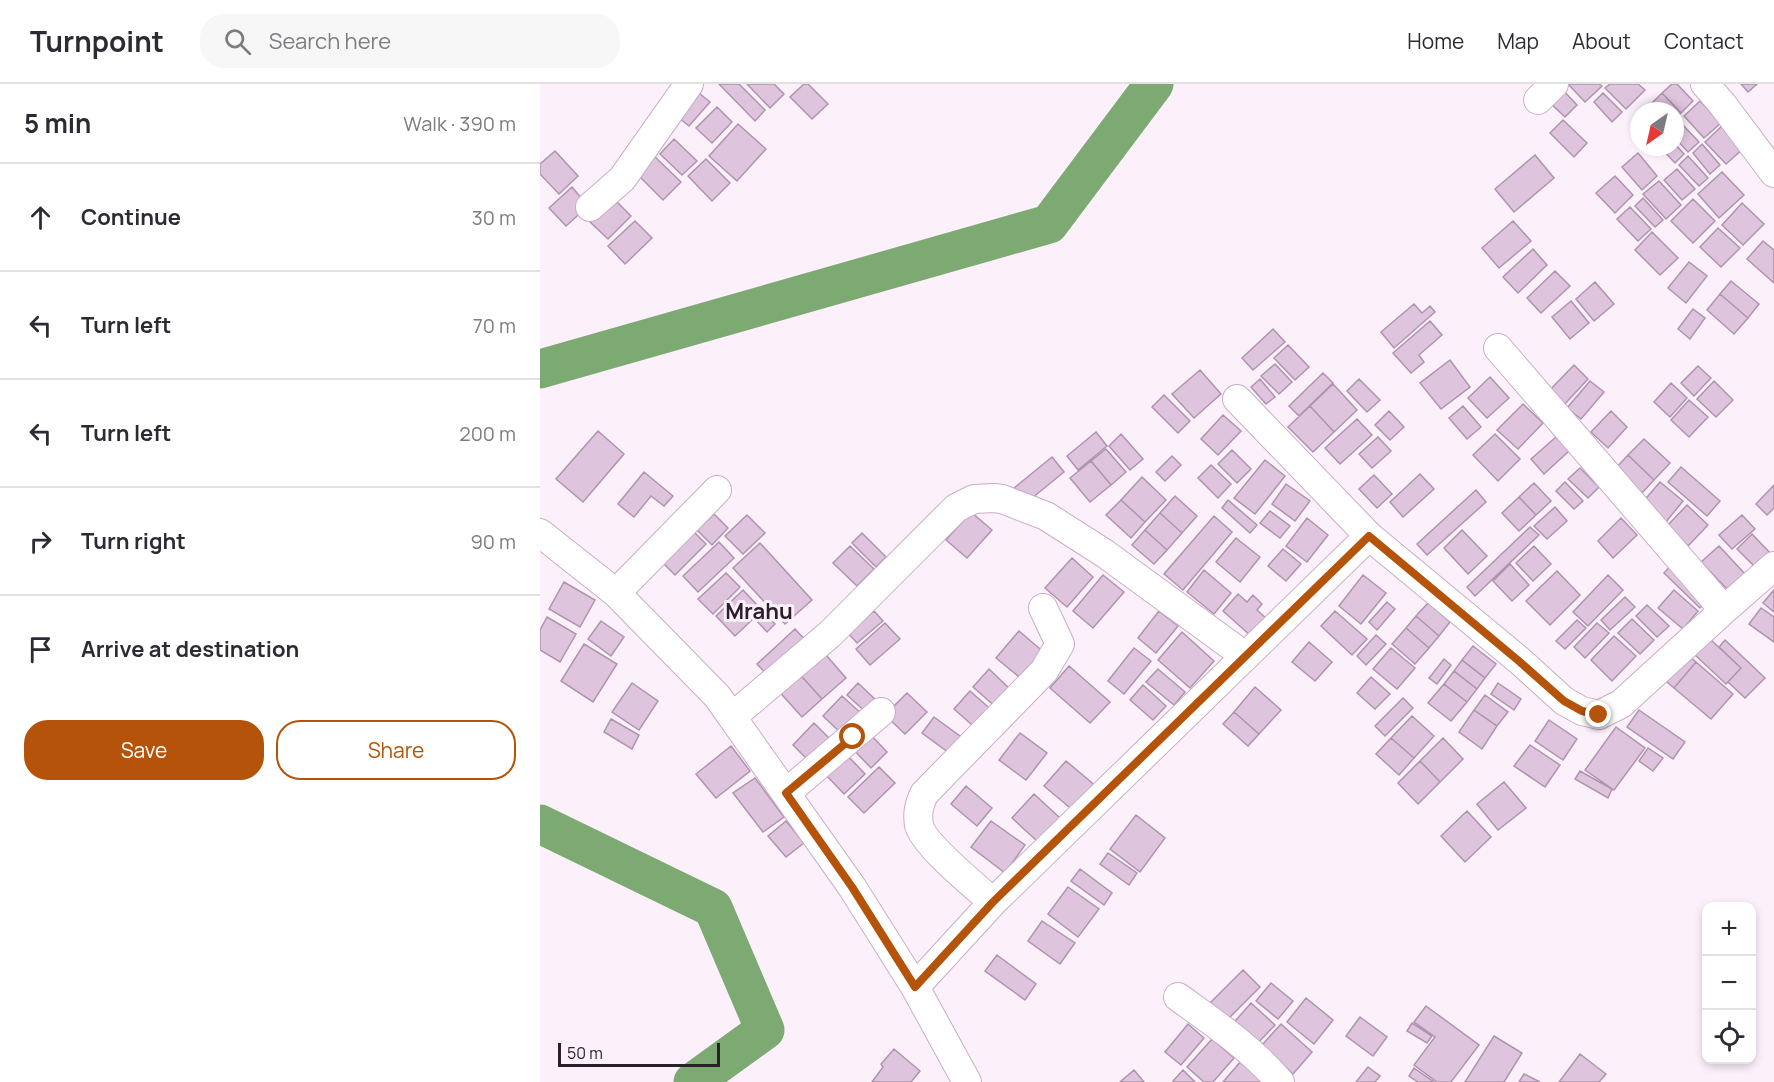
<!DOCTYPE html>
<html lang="en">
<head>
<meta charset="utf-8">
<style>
  body { margin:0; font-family:Manrope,sans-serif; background:#f7f7f7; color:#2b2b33 }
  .controls { position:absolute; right:18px; bottom:18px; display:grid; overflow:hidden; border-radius:12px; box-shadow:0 3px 9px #0003 }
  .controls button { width:54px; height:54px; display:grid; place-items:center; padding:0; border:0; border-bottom:2px solid #e1e1e2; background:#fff; color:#2b2b33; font:30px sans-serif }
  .compass { position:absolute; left:1090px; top:18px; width:54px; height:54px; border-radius:50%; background:#fff; box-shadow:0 3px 9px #0003; rotate:214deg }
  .scale { position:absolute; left:18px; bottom:15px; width:162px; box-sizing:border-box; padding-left:6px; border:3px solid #2b202a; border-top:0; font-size:16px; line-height:21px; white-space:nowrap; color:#2b202a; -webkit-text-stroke:4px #fcf0fb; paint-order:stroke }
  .stop { position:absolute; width:18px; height:18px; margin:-14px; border:4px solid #b45309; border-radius:50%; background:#fff }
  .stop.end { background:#b45309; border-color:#fff; box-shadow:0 2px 6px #0008 }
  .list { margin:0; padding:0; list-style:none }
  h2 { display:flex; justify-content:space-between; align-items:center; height:78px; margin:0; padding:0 24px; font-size:26px }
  h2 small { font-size:20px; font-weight:400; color:#7c7c81 }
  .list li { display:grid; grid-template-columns:39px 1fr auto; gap:18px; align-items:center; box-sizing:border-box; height:108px; padding:0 24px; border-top:2px solid #e1e1e2 }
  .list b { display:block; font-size:22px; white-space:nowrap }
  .list em { font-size:20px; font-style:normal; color:#7c7c81 }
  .actions { display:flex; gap:12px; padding:18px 24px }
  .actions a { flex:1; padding:14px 0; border:2px solid #b45309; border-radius:24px; text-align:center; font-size:21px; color:#b45309 }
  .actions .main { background:#b45309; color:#fff }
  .icon { flex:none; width:33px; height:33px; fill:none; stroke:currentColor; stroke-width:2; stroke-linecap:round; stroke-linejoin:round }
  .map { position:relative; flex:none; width:1234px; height:998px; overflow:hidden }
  header { display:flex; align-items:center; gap:36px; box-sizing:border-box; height:84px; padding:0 30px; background:#fff; border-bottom:2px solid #e1e1e2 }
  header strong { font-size:28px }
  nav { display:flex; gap:33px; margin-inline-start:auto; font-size:21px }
  .search { width:420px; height:54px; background:#f7f7f7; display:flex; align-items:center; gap:15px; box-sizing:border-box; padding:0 21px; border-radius:24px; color:#7c7c81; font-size:22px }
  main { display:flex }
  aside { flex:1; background:#fff }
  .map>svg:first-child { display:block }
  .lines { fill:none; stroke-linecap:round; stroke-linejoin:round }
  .river { stroke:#7daa73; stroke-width:39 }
  .building { fill:#dfc4de; stroke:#ae94ad; stroke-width:1.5 }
  .minor-casing { stroke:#c9aec8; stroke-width:30 }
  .minor { stroke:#fff; stroke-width:28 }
  .route { stroke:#b45309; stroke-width:8 }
  .labels { text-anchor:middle; stroke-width:6; stroke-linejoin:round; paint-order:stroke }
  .quarter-label { font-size:22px; font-weight:bold; fill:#2b202a; stroke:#fcf0fb }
</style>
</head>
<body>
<header>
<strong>Turnpoint</strong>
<div class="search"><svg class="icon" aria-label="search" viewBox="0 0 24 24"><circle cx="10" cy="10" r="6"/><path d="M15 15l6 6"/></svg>Search here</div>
<nav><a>Home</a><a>Map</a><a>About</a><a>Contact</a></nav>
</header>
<main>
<aside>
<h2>5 min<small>Walk · 390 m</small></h2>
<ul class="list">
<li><svg class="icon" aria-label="ahead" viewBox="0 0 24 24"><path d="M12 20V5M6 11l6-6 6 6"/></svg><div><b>Continue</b></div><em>30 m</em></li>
<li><svg class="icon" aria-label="left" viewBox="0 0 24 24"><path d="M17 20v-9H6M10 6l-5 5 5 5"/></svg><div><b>Turn left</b></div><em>70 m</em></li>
<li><svg class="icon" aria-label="left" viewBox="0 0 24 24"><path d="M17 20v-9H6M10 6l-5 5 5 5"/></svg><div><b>Turn left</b></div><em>200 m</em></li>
<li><svg class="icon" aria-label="right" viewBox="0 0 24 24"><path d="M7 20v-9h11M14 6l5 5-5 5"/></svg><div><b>Turn right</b></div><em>90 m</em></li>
<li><svg class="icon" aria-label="arrive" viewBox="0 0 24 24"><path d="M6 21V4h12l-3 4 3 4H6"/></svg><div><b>Arrive at destination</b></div></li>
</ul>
<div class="actions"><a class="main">Save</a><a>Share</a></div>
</aside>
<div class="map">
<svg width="1234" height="998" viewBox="0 0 1234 998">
  <rect width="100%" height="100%" fill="#fcf0fb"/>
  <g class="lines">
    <!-- river -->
    <path class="river" d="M0,285l509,-145 105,-140
      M0,740l173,84 52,122 -72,52"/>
  </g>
  <!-- building -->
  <path class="building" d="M179,0h20l26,26 -10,11z
    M207,0h27l10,10 -14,14z
    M264,0h4l20,20 -16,15 -22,-22z
    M1028,0h31l3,2 -17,16z
    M1070,0h28l7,6 -19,19 -21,-21z
    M1132,0h5l16,17 -12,12 -19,-20z
    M1201,0h16l-9,8z
    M1019,2l18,19 -12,12 -19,-18z
    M159,9l11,9 -21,24 -10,-8z
    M1063,9l19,19 -10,10 -18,-20z
    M1122,9l19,20 -6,5v-7h-23l-4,-4z
    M1160,17l21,22 -17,15 -20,-22z
    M177,23l15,15 -20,21 -16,-15z
    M1023,36l24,23 -13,14 -24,-24z
    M1138,36l21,22 -11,10 -13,-14v-15z
    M198,40l28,25 -29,32 -28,-25z
    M1183,41l21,23 -18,16 -21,-22z
    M134,55l23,22 -15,14 -22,-21z
    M1135,60l9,10 -9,9 -15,-16h15z
    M1162,60l18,21 -10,9 -17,-21z
    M15,67l23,25 -19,18 -19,-20v-10z
    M1098,69l19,23 -15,14 -20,-23z
    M113,71l28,27 -18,18 -27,-27z
    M995,71l19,23 -40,34 -19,-23z
    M1148,72l20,22 -9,8 -20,-21z
    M166,75l24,24 -18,18 -24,-25z
    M1137,85l18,20 -13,11 -18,-20z
    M1182,88l22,23 -25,23 -21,-24z
    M1075,92l18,19 -18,18 -19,-20z
    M1119,97l22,24 -15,14 -23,-25z
    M32,103l16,19 -22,20 -17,-18z
    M72,113l19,19 -23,23 -19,-18z
    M1103,114l20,22 -8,7 -20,-21z
    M1153,115l22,22 -22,22 -22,-22z
    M1202,119l22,21 -21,21 -21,-20z
    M1090,123l21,22 -13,12 -21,-22z
    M95,137l17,17 -27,26 -17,-18z
    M973,137l18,20 -32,27 -17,-20z
    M1178,144l22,20 -19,19 -21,-20z
    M1112,148l26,26 -18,17 -25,-25z
    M1223,157l11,9v33l-27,-24z
    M993,165l14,16 -29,28 -15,-16z
    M1149,178l18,14 -21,27 -18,-15z
    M1015,187l15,15 -29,27 -14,-15z
    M1191,197l28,23 -11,14 -28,-24z
    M1055,198l19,22 -20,17 -18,-22z
    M1180,210l28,24 -14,16 -27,-24z
    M1031,217l18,22 -19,16 -18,-22z
    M874,220l8,9 8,-7 5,6 -41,36 -13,-16z
    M1153,225l12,9 -15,21 -12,-10z
    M890,237l12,14 -23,20 5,7 -13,11 -18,-20z
    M733,245l12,13 -32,28 -11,-12z
    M748,261l21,22 -14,13 -21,-22z
    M910,276l20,27 -29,22 -21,-26z
    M735,280l17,18 -13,12 -18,-18z
    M1034,281l14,14 -25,27 -15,-14z
    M1158,282l13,12 -17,18 -13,-13z
    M660,286l21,24 -27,24 -22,-24z
    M783,289l10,10 -34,33 -10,-10z
    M950,293l19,21 -22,20 -19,-20z
    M720,295l15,18 -9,7 -15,-17z
    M819,295l21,21 -13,12 -20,-21z
    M1050,297l14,11 -23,27 -14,-11z
    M1174,297l19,19 -17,17 -19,-18z
    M1131,299l16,15 -17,19 -16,-15z
    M793,300l24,26 -23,22 -24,-26z
    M624,311l26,26 -12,12 -26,-26z
    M1149,316l19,17 -19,20 -18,-17z
    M983,320l20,19 -25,26 -21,-19z
    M770,322l24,26 -21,20 -25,-25z
    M923,322l18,21 -14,12 -18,-21z
    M849,327l15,16 -14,13 -15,-15z
    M1071,327l16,16 -19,21 -17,-16z
    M683,331l18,16 -23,24 -17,-16z
    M817,335l15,16 -32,29 -15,-16z
    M58,347l26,23 -41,48 -27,-23z
    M556,348l11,14 -29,24 -11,-14z
    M581,350l22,25 -13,11 -21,-24z
    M955,350l25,25 -22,22 -25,-26z
    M838,353l13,14 -19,17 -13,-14z
    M1016,353l13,14 -25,23 -13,-15z
    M1104,355l26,24 -16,17 -26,-25z
    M566,365l20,23 -15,13 -20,-24z
    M692,366l19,19 -14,14 -19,-19z
    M1088,371l26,25 -12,13 -26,-25z
    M632,372l9,9 -16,16 -9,-9z
    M512,373l12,15 -38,31 -12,-15z
    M725,376l20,16 -30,38 -21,-16z
    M551,377l20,24 -21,17 -20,-24z
    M671,381l20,19 -13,14 -20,-20z
    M1141,383l39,34 -13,15 -39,-34z
    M1040,384l19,19 -11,11 -20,-19z
    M104,388l29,24 -9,10 -13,-10 -17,21 -16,-13z
    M880,390l14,15 -31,28 -13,-15z
    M834,391l18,19 -15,14 -18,-19z
    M602,393l24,23 -21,22 -24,-22z
    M1025,398l18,19 -9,8 -18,-18z
    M1120,398l23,19 -18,22 -23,-20z
    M994,399l17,18 -15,14 -17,-18z
    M746,400l24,17 -15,20 -23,-17z
    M1234,401v23l-7,7 -11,-11z
    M936,406l10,12 -59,53 -10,-11z
    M635,412l22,20 -15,17 -22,-20z
    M979,413l17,18 -17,16 -17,-18z
    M581,416l24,22 -14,16 -25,-23z
    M688,416l29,25 -7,8 -28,-25z
    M1147,421l21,20 -20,21 -21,-20z
    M1015,423l12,14 -20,18 -13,-13z
    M730,427l20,15 -10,12 -20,-15z
    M431,428l21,18 -25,28 -21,-18z
    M620,429l22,20 -15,17 -22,-20z
    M174,430l14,14 -16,17 -15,-15z
    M207,431l18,18 -22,21 -18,-18z
    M1202,431l13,14 -23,20 -13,-14z
    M674,432l18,16 -49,58 -19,-16z
    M767,434l21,17 -21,27 -21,-16z
    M1081,434l16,17 -24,23 -15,-17z
    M990,443l9,8 -64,61 -8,-9z
    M605,446l22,20 -13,14 -22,-19z
    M922,446l25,26 -19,18 -24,-26z
    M154,448l12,12 -31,31 -12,-12z
    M322,449l24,24 -10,10 -24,-24z
    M1212,450l20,21 -15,14 -20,-20z
    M696,454l24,19 -20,25 -24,-20z
    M179,458l15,16 -36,34 -15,-16z
    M220,459l52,57 -27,24 -52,-56z
    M310,462l24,23 -17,17 -24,-23z
    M994,462l17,18 -18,17 -17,-18z
    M1179,462l27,29 -17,16 -28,-29z
    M743,465l18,15 -15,17 -18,-15z
    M532,474l21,19 -26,30 -22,-19z
    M1134,478l36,36 -10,10 -36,-35z
    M970,480l19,21 -17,16 -19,-20z
    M664,486l27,23 -17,21 -27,-22z
    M1017,487l23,24 -30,30 -24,-24z
    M186,489l14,14 -27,27 -15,-15z
    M563,491l21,17 -31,36 -20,-17z
    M823,491l23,18 -25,31 -22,-18z
    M1068,491l15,15 -35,36 -15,-14z
    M24,498l31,18 -15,27 -31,-18z
    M203,506l32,34 -8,8 -13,-14 -19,18 -19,-20z
    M1134,506l24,21 -15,18 -25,-21z
    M1234,506v22l-11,-9z
    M698,510l9,8 6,-7 9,9 -5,6 10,9 -15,18 -29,-26z
    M1085,513l10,10 -25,23 -9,-10z
    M847,518l8,7 -18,21 -8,-8z
    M888,519l22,19 -11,14 -23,-20z
    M1107,521l22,21 -12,11 -21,-21z
    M1221,524l13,9v25l-25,-18z
    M334,527l9,10 -26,22 -9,-10z
    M619,527l19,15 -22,27 -18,-15z
    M795,527l32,28 -15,16 -31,-29z
    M876,532l23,20 -10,12 -23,-20z
    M7,533l29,17 -16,28 -20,-12v-20z
    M1092,535l22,21 -14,14 -22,-21z
    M1037,536l9,8 -21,21 -9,-8z
    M61,537l23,16 -13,19 -23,-17z
    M345,539l15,16 -30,26 -14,-16z
    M1057,539l12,10 -24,25 -11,-11z
    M866,544l23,20 -14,16 -23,-20z
    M255,545l14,15 -38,35 -14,-15z
    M479,547l27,23 -22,27 -28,-23z
    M642,548l32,29 -24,27 -32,-28z
    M836,551l10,9 -20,21 -9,-9z
    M1074,552l22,20 -24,25 -21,-21z
    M1169,554l32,30 -15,16 -32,-30z
    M1185,556l40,38 -20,20 -17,-16 13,-14 -22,-21z
    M769,558l23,20 -17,19 -23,-19z
    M44,560l33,20 -24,38 -32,-21z
    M933,562l23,18 -11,14 -23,-18z
    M279,563l27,31 -24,21 -27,-30z
    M594,564l17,13 -27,33 -16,-13z
    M851,564l24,20 -18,21 -24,-20z
    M1142,566l14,12 -22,26 -14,-12z
    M904,575l7,6 -14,19 -8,-6z
    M922,576l23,18 -8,11 -23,-18z
    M1156,578l37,32 -22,25 -37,-31z
    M529,582l41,36 -20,21 -40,-35z
    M255,585l27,30 -20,18 -27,-30z
    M449,585l24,23 -15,17 -25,-22z
    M618,585l27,23 -11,13 -28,-23z
    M914,587l23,18 -10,13 -23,-18z
    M831,593l19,17 -15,15 -18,-16z
    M92,599l26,18 -19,29 -27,-18z
    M318,599l22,21 -11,11 -22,-20z
    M958,599l23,16 -7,11 -23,-16z
    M904,600l23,18 -16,19 -23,-18z
    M603,601l23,21 -13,14 -23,-20z
    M715,603l26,23 -22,24 -25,-22z
    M430,607l26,23 -16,18 -26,-23z
    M367,609l20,19 -22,22 -20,-19z
    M945,611l23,17 -11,14 -23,-16z
    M302,612l22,20 -20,20 -21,-20z
    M863,614l10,10 -28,28 -10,-10z
    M934,626l23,16 -15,23 -23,-17z
    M1099,626l46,32 -12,17 -46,-32z
    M694,628l25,22 -11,12 -25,-22z
    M872,632l22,20 -20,22 -23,-20z
    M394,633l30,22 -12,16 -30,-22z
    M71,635l28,16 -7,14 -28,-17z
    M1009,636l28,19 -14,21 -28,-19z
    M274,639l20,20 -22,21 -19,-19z
    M1076,643l29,21 -31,42 -29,-20z
    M329,649l18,19 -16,16 -18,-19z
    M480,649l27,20 -21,27 -27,-20z
    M851,654l23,20 -15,17 -23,-21z
    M903,654l20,21 -23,23 -20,-21z
    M990,661l30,20 -15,22 -31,-21z
    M191,662l19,25 -34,27 -20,-24z
    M1108,664l15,10 -10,13 -14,-10z
    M306,670l19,20 -21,20 -19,-20z
    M526,677l31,26 -22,25 -31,-26z
    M880,677l20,21 -22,22 -20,-21z
    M339,683l16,16 -31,30 -16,-16z
    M1040,687l32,18 -4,9 -33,-19z
    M215,694l29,39 -21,15 -30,-39z
    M964,698l22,26 -28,22 -21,-26z
    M426,702l26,22 -15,18 -26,-22z
    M494,710l26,24 -22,24 -26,-24z
    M927,727l24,26 -26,25 -24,-26z
    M596,731l29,23 -25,34 -30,-23z
    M246,737l18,22 -18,14 -18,-21z
    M451,737l34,24 -20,28 -34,-26z
    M568,769l29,20 -8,12 -29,-21z
    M540,785l32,24 -8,12 -33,-24z
    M528,803l31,22 -21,28 -30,-23z
    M502,837l33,22 -15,21 -32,-23z
    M457,871l39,29 -11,16 -40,-29z
    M703,886l17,17 -33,33 -17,-17z
    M731,899l22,18 -15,18 -22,-18z
    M766,914l27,22 -19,24 -27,-22z
    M711,919l24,22 -22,23 -23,-21z
    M886,922l53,39 -28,37h-14l-23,-17 21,-28 -21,-15z
    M820,933l27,20 -14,19 -27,-20z
    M872,939l20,13 -5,7 -20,-12z
    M648,940l16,14 -23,27 -16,-13z
    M741,940l31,28 -19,22 -31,-29z
    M954,952l28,17 -18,29h-39z
    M672,955l22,19 -21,24h-9l-17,-15z
    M354,965l26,22 -9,11h-39l11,-15 -2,-3z
    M1040,970l26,20 -7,8h-40z
    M702,976l19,22h-38z
    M828,983l12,9 -5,6h-19z
    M874,984l20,14h-16l-9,-6z
    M594,986l10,12h-24z
    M643,986l12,12h-20l-2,-1z
    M984,990l16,8h-21z"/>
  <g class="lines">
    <defs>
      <path id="minor" d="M1165,0l18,21 51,68
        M998,16l16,-16
        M50,123l32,-28 67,-95
        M958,264l226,262
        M697,315l132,137
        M0,449l76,60 101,103 135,191 63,100 52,95
        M76,509l101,-103
        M192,633l98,-83 126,-126 18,-9 20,-1 8,1 44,17 58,37 141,103
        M246,709l95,-81
        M453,818c-16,-14 -70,-58 -74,-77 -2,-12 0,-20 5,-31l120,-123 16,-27 -17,-36
        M375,903l78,-85 376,-366 151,125 44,40 18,10 17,4 22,-11 103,-94 50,-44
        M638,913c36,26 73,51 102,85"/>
    </defs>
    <!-- minor casing -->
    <use href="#minor" class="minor-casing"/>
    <!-- minor -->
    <use href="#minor" class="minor"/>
  </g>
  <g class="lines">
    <!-- route -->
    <path class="route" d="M313,653l-67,56 66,94 63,100 78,-85 376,-366 151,126 44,39 18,10 17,4"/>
  </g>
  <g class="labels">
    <!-- quarter labels -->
    <g class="quarter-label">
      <text x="219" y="535">Mrahu</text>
    </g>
  </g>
</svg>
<div class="controls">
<button>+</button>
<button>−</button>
<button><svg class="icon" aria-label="locate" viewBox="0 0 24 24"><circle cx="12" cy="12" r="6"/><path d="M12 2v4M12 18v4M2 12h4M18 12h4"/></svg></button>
</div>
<svg class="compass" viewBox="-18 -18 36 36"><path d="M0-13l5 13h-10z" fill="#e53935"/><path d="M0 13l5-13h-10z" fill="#7c7c81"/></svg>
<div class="scale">50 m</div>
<div class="stop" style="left:313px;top:653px"></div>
<div class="stop end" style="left:1059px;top:631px"></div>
</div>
</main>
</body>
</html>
